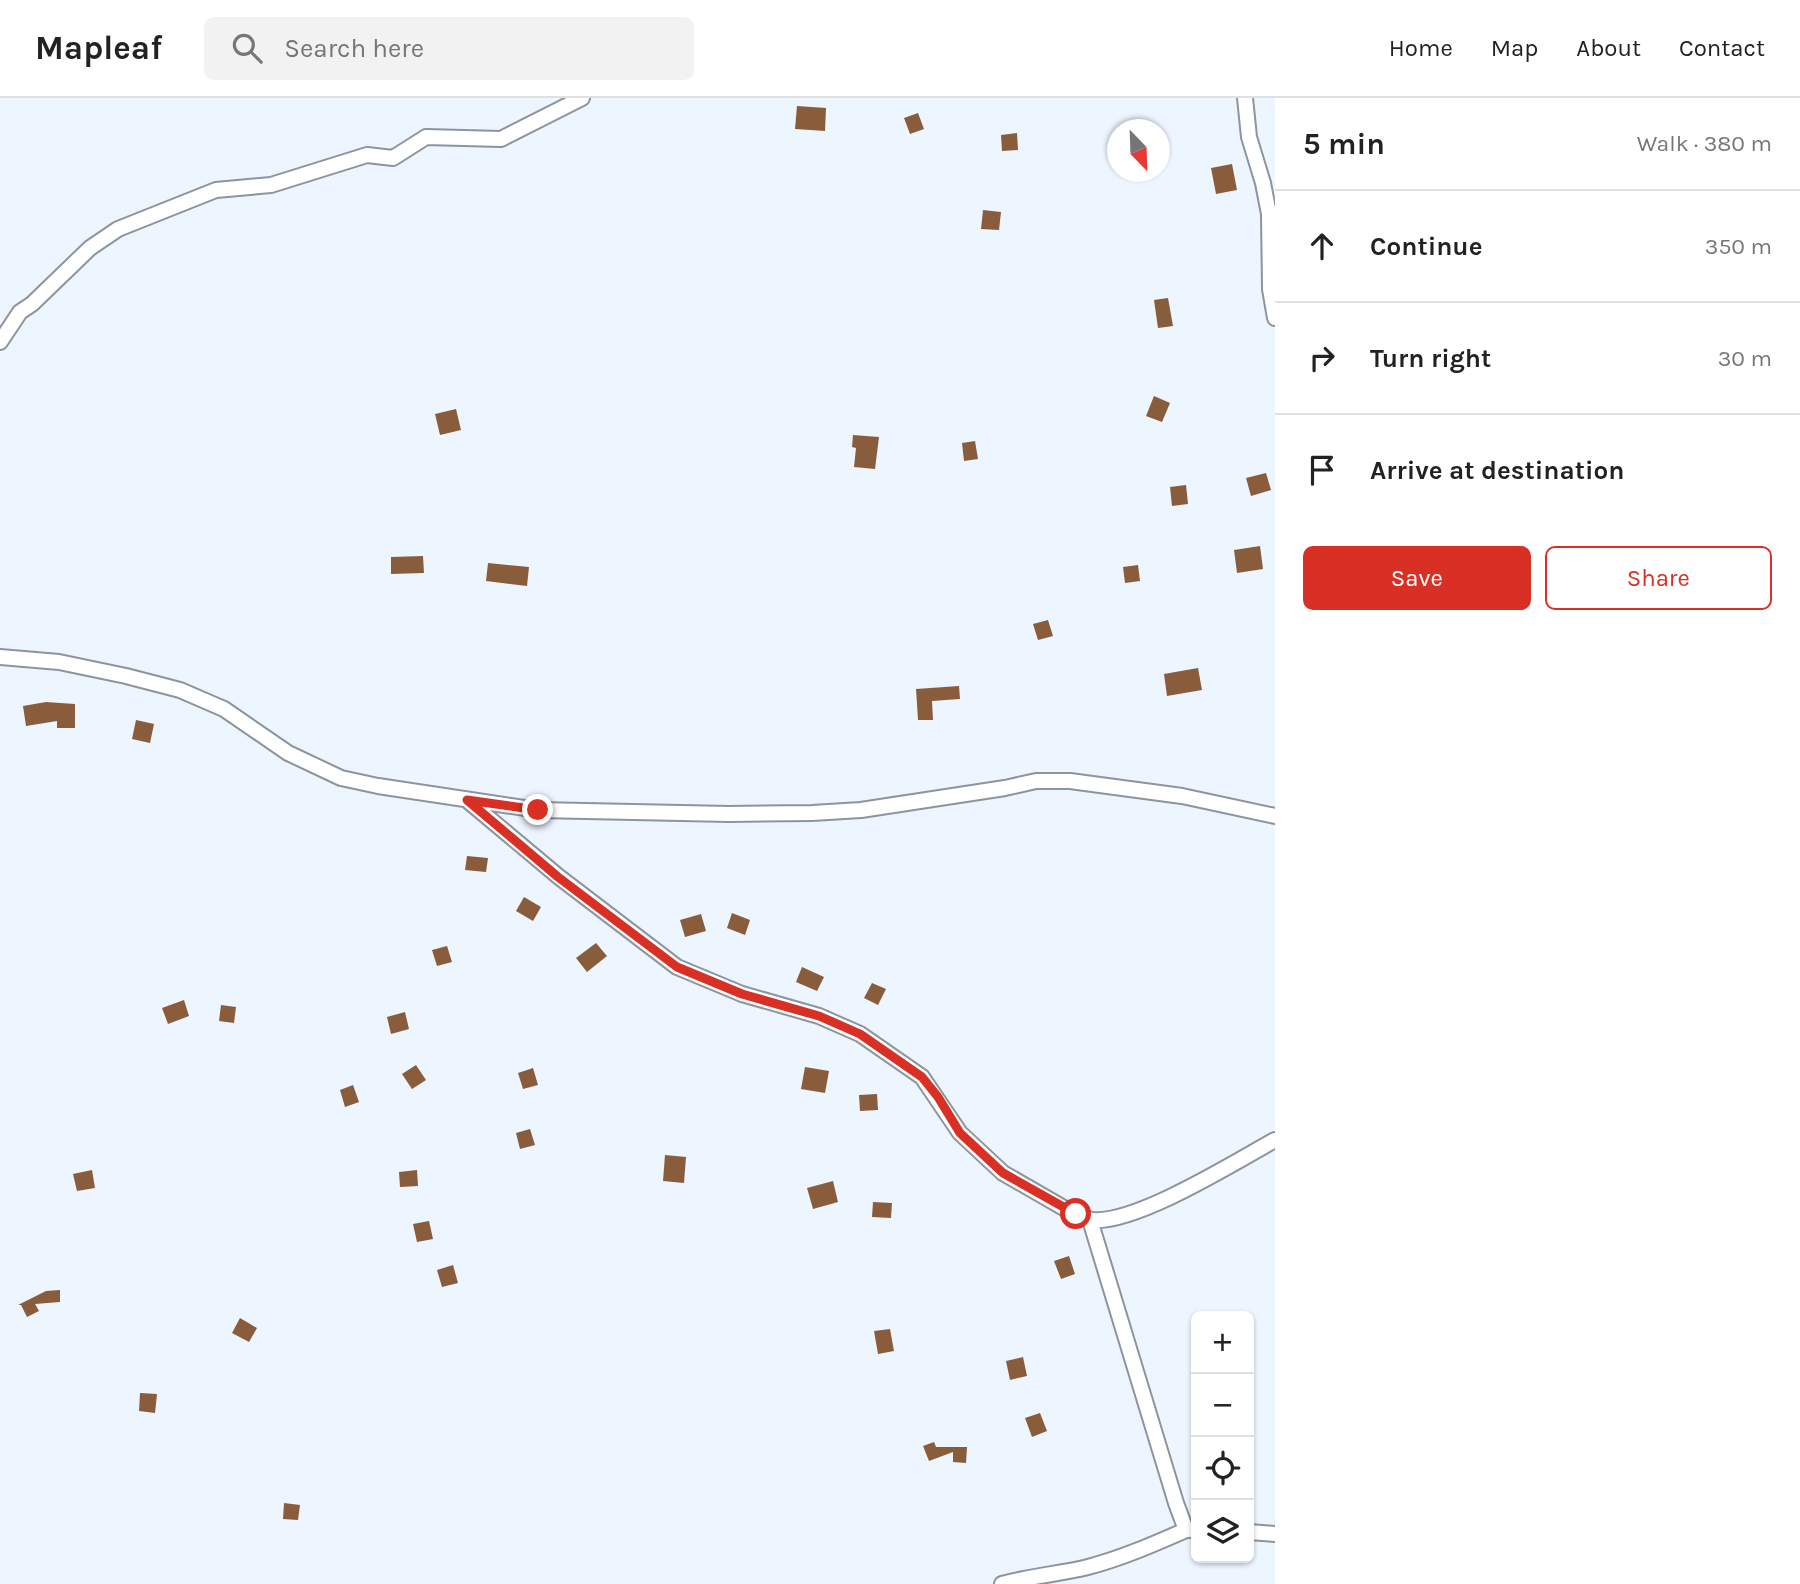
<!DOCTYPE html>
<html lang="en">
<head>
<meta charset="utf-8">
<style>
  body { margin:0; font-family:Karla,sans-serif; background:#f2f2f2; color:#222 }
  .controls { position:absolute; right:21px; bottom:21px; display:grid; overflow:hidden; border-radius:10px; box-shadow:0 2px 5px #0004 }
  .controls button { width:63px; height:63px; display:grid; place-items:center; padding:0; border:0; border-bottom:2px solid #e0e0e0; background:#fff; color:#222; font:35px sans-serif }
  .compass { position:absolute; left:1107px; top:21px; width:63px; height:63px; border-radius:50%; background:#fff; box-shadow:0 2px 5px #0004; rotate:157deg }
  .stop { position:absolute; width:21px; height:21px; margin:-16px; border:5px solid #d93025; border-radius:50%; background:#fff }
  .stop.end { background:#d93025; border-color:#fff; box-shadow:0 2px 7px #0008 }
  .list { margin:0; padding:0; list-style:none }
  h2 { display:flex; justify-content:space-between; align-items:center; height:91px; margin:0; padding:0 28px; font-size:30px }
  h2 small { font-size:23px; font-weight:400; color:#767676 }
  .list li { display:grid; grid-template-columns:46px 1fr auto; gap:21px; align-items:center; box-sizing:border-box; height:112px; padding:0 28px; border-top:2px solid #e0e0e0 }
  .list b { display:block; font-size:26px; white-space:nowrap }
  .list em { font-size:23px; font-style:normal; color:#767676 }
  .actions { display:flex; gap:14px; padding:21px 28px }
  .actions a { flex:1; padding:16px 0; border:2px solid #d93025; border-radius:10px; text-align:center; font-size:24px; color:#d93025 }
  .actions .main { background:#d93025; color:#fff }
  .icon { flex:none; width:38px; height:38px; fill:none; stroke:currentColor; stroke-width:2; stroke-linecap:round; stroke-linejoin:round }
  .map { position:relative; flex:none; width:1275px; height:1486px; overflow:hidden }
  header { display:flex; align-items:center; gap:42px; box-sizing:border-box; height:98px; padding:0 35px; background:#fff; border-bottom:2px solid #e0e0e0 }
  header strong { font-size:33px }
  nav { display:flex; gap:38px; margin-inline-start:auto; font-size:24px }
  .search { width:490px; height:63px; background:#f2f2f2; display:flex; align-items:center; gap:18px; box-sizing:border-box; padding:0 24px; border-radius:10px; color:#767676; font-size:26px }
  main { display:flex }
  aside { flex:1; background:#fff }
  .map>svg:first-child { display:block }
  .building { fill:#895c3c }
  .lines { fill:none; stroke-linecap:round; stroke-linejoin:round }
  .minor-casing { stroke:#8d949d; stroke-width:18 }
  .minor { stroke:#fff; stroke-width:14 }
  .route { stroke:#d93025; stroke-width:9 }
</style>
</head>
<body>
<header>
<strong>Mapleaf</strong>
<div class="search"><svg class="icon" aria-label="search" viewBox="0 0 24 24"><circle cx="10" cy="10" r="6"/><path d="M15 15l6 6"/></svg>Search here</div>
<nav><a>Home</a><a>Map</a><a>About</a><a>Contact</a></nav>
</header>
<main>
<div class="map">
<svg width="1275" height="1486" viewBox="0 0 1275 1486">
  <rect width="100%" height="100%" fill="#edf5ff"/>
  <!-- building -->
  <path class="building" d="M797,8l29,2 -1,23 -30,-2z
    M918,15l6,16 -14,5 -6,-16z
    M1017,35l1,17 -16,1 -1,-16z
    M1232,66l5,26 -21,4 -5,-26z
    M983,112l18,2 -2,18 -18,-1z
    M1168,200l5,28 -15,2 -4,-28z
    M1154,298l16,7 -8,19 -16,-6z
    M456,311l5,21 -21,5 -5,-21z
    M853,337l26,2 -4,32 -21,-2 2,-19 -4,-1z
    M975,343l3,18 -14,2 -2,-18z
    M1266,375l5,17 -20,6 -5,-18z
    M1186,387l2,19 -16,2 -2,-19z
    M1260,448l3,23 -26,4 -3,-23z
    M423,458l1,17 -33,1v-17z
    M488,465l41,4 -2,19 -41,-5z
    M1138,467l2,16 -15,2 -2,-16z
    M1048,522l5,16 -15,4 -5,-16z
    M1198,570l4,22 -35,6 -3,-22z
    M959,588l1,13 -28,2 1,19h-15l-2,-31z
    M46,604l29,2v24h-18v-7l-31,5 -3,-20z
    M136,622l18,4 -4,19 -18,-4z
    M467,758l21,2 -2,14 -21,-2z
    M524,799l17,10 -8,14 -17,-10z
    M732,815l18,7 -5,15 -18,-7z
    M701,816l5,17 -21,6 -5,-17z
    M596,845l11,13 -20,16 -11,-14z
    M447,848l5,16 -15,4 -5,-16z
    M802,869l22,10 -7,14 -21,-9z
    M872,885l14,6 -8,16 -14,-7z
    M184,902l5,16 -21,8 -6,-16z
    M221,907l15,2 -2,16 -15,-2z
    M405,914l4,17 -18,5 -4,-17z
    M416,967l10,15 -14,9 -10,-15z
    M805,969l24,4 -4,22 -24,-4z
    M533,970l5,17 -15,4 -5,-16z
    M353,987l6,17 -14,5 -5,-17z
    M877,996l1,16 -18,1 -1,-16z
    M530,1031l5,16 -15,4 -4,-16z
    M665,1057l21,2 -2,26 -21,-2z
    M92,1072l3,18 -18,3 -4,-17z
    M417,1072l1,16 -18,1 -1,-15z
    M833,1083l5,21 -25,7 -6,-21z
    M873,1104l19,1 -1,15 -19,-1z
    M429,1123l4,18 -16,3 -4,-18z
    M1069,1158l6,18 -14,5 -7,-18z
    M453,1167l5,18 -16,4 -5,-17z
    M60,1192v12l-25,2 4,7 -12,6 -6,-12h-3l28,-14z
    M240,1220l17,10 -8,14 -17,-9z
    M890,1231l4,22 -16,3 -4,-23z
    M1023,1259l4,19 -17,4 -4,-19z
    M140,1295l17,1 -2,19 -16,-2z
    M1040,1315l7,18 -15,6 -7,-19z
    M934,1344l2,5h31l-1,16 -13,-1v-10l-24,9 -6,-15z
    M284,1405l16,2 -2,15 -15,-1z"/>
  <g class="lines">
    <defs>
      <path id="minor" d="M1245,0l4,39 14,46 6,31 1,75 5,29
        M0,244l20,-30 12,-8 58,-56 28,-19 98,-39 55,-5 96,-30 26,3 33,-21 75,2 81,-41
        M0,559l59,5 67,14 54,14 44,19 64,44 53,25 37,8 160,24 191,4 83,-1 49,-3 144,-22 31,-7h34l112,15 93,20
        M467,702l92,77 118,90 65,27 77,22 41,18 62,43 38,56 43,40 73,42c6,1 11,4 16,5 44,4 143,-58 183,-80
        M1090,1122l86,283 10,27h10
        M1249,1434l26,2
        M1002,1486c28,-8 58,-10 86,-17 34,-9 66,-23 98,-37"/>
    </defs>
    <!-- minor casing -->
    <use href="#minor" class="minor-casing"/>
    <!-- minor -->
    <use href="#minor" class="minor"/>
  </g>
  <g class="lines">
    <!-- route -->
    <path class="route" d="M538,712l-71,-10 91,77 119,90 65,27 77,22 41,18 62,43 16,20 22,36 43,40 73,41"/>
  </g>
</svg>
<div class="controls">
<button>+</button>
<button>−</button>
<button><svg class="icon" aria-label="locate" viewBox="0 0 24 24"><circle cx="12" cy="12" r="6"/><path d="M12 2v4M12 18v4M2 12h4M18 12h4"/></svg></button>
<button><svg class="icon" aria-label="layers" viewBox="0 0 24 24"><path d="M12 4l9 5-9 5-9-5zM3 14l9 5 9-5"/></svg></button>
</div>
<svg class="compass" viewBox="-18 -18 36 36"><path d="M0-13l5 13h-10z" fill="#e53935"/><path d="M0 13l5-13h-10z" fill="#767676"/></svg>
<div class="stop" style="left:1076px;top:1116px"></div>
<div class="stop end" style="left:538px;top:712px"></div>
</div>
<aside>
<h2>5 min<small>Walk · 380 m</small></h2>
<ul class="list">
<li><svg class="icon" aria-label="ahead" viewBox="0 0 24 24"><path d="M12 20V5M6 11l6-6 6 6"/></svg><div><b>Continue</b></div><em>350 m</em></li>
<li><svg class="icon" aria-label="right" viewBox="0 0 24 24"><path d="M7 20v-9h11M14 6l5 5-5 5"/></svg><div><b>Turn right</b></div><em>30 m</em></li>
<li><svg class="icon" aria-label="arrive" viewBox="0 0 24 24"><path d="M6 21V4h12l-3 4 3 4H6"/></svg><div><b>Arrive at destination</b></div></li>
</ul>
<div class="actions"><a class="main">Save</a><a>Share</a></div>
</aside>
</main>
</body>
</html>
